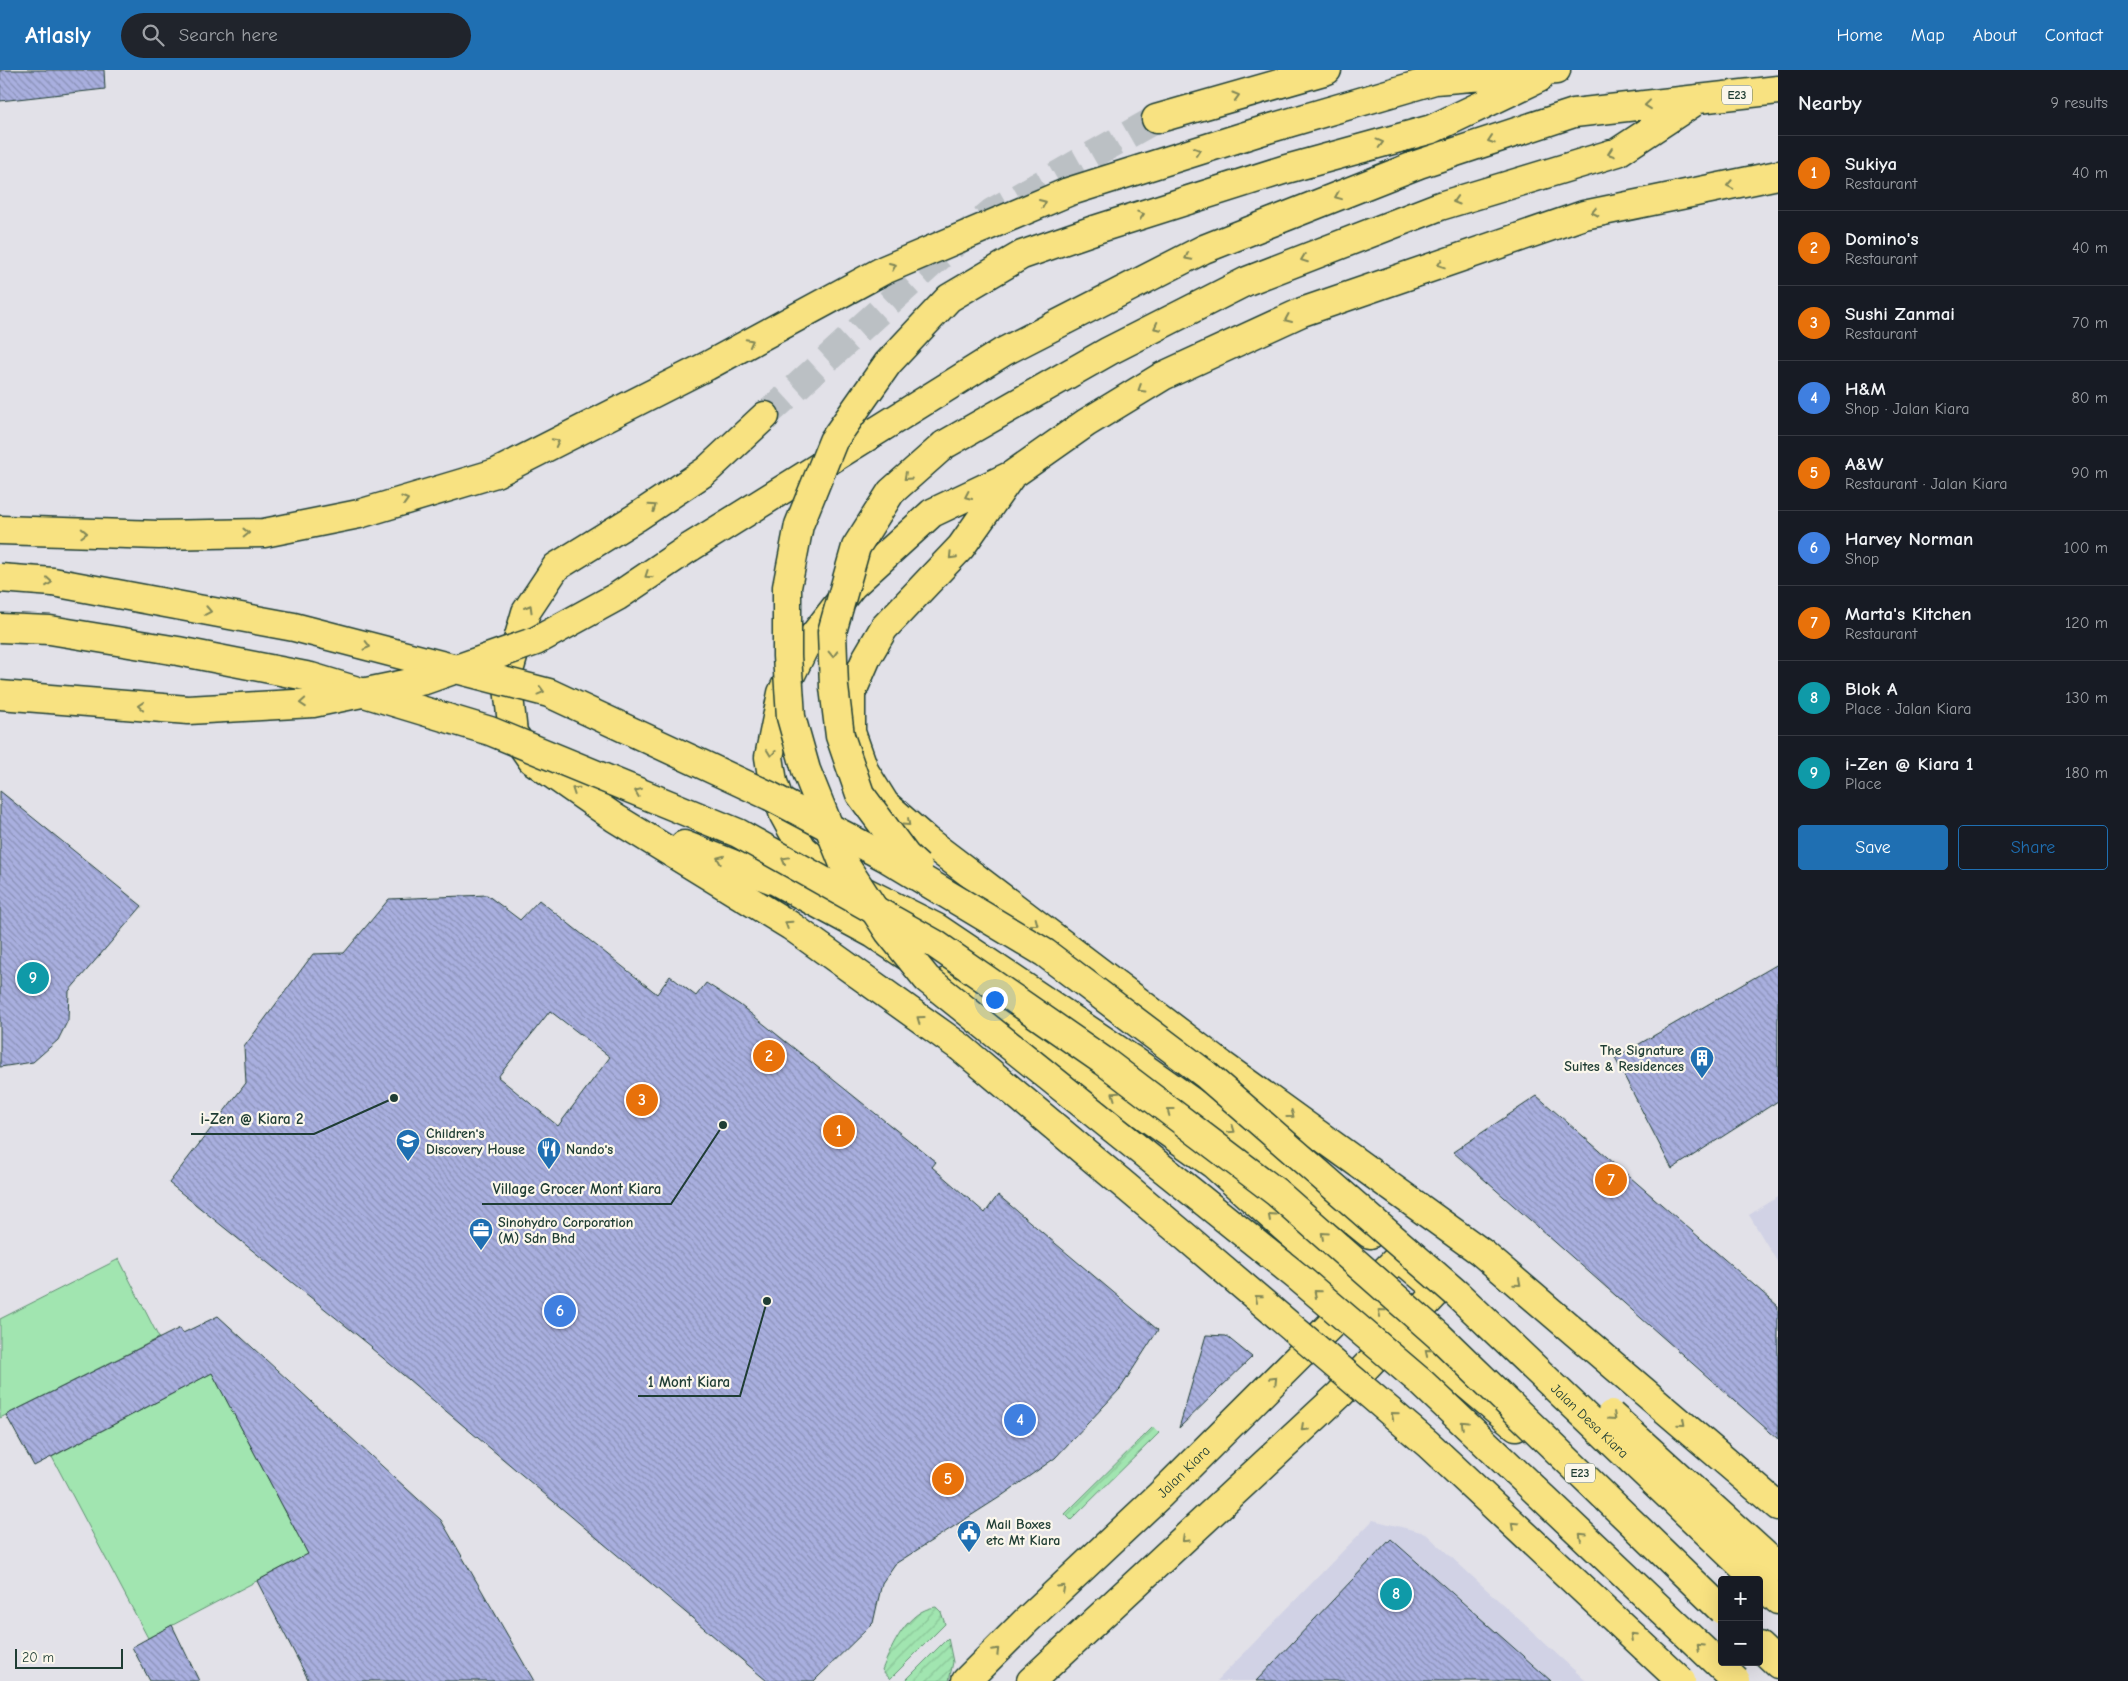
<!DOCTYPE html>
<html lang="en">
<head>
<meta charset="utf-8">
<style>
  body { margin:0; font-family:"Comic Neue",sans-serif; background:#20242c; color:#f1f3f6 }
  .controls { position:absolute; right:15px; bottom:15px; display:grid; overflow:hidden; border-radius:5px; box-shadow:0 5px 20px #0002 }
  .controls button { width:45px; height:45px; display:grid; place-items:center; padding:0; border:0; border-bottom:1px solid #363941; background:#171b24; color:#f1f3f6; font:25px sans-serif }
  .scale { position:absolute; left:15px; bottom:12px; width:108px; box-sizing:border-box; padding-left:5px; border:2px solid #1f3d34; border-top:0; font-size:14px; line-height:18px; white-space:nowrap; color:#1f3d34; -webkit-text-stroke:4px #fbf7ec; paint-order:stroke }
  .you { position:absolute; left:994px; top:929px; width:18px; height:18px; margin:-12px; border:4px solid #fff; border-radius:50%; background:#1a73e8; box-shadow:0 0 0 8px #1a73e833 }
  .badge { display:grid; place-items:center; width:32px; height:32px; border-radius:50%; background:#1f6fb2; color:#fff; font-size:16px; font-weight:700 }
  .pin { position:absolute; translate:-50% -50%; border:2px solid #fff; box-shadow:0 1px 5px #0006 }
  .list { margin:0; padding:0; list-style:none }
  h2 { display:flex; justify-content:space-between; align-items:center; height:65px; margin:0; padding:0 20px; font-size:21px }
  h2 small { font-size:16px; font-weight:400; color:#9ea1a6 }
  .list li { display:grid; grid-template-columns:32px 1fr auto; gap:15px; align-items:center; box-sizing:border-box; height:75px; padding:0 20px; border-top:1px solid #363941 }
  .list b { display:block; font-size:19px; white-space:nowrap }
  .list p { margin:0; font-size:16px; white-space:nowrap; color:#9ea1a6 }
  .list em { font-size:16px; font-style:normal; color:#9ea1a6 }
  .actions { display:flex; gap:10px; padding:15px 20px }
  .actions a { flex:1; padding:11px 0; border:1px solid #1f6fb2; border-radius:5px; text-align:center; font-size:18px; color:#1f6fb2 }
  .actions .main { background:#1f6fb2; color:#fff }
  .icon { flex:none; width:28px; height:28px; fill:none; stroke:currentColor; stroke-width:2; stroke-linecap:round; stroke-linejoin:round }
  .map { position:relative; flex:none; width:1778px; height:1611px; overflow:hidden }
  header { display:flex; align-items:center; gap:30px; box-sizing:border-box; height:70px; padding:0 25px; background:#1f6fb2; color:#fff }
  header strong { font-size:24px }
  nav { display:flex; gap:28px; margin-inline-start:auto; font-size:18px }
  .search { width:350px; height:45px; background:#20242c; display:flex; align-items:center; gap:12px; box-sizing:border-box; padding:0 18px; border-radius:28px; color:#9ea1a6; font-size:19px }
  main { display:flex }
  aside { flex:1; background:#171b24 }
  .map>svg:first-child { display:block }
  .built { fill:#d1d2e5 }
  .garden { fill:url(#garden-furrows); stroke:#609172 }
  .pitch { fill:#a1e5b0; stroke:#609172 }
  .building { fill:url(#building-back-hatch); stroke:#1f3d34; fill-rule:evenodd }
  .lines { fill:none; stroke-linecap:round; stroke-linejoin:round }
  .highway-tunnel { stroke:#bbc0c4; stroke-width:28; stroke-dasharray:28 14; stroke-linecap:butt }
  .major-casing { stroke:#1f3d34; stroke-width:31 }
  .highway-casing { stroke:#1f3d34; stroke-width:31 }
  .major { stroke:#f8e281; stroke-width:28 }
  .highway { stroke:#f8e281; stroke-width:28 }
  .highway-bridge-casing { stroke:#1f3d34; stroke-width:31; stroke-linecap:butt }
  .highway-bridge { stroke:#f8e281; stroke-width:28 }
  .oneway { stroke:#818757 }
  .labels { text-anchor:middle; stroke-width:4.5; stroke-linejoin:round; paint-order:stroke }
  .shield { fill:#fbf7ec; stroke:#61756b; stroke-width:1 }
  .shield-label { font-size:12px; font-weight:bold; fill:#1f3d34 }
  .poi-label { font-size:14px; font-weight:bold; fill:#1f3d34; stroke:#fbf7ec; text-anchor:start }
  .street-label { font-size:14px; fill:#1f3d34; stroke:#fbf7ec }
  .leader { fill:none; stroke:#1f3d34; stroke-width:2 }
  .callout-dot { fill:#1f3d34; stroke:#fbf7ec; stroke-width:2 }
  .callout-label { font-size:15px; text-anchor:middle; font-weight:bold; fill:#1f3d34; stroke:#fbf7ec; stroke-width:4.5; stroke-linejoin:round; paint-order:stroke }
</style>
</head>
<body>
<header>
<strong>Atlasly</strong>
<div class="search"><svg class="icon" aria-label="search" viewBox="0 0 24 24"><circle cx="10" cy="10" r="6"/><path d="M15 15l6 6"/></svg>Search here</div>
<nav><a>Home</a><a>Map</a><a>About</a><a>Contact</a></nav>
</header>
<main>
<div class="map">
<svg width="1778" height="1611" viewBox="0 0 1778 1611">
  <defs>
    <pattern id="garden-furrows" width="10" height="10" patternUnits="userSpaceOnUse" patternTransform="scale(1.25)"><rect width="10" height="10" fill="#a1e5b0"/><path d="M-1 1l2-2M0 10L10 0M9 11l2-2" fill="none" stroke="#8ac598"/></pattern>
    <pattern id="building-back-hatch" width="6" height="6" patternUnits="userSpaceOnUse" patternTransform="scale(1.25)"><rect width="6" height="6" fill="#a9afdf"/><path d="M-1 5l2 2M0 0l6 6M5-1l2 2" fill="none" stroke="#8990b6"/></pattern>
  </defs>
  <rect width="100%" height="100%" fill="#e2e1e8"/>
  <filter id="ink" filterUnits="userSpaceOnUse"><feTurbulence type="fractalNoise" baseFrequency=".02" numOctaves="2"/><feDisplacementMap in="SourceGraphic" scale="10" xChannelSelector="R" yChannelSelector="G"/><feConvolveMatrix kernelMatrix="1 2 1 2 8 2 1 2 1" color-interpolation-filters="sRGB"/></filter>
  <g filter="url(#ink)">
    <!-- built -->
    <path class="built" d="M1778,1127v66l-29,-48z
      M1373,1450l52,13 161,148h-369z"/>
    <!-- garden -->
    <path class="garden" d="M1153,1357l6,6 -88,87 -6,-6z
      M936,1537l5,5 4,12 -55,55 -8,-9c10,-24 25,-60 54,-63z
      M948,1568l5,24 -4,19h-44z"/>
    <!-- pitch -->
    <path class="pitch" d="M119,1189l40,79 -159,80v-99z
      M212,1303l96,181 -160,84 -96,-181z"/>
    <!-- building -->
    <path class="building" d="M0,0h104l1,19 -105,12z
      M0,721l142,115 -73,85 -1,29 -10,20 -25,22 -33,5z
      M487,825l33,25 19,-20 118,94 13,-18 26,20 10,-13 34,22 196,157 -4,5 53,46 13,-18 160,135 -38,59 -65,69 -55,39 -105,67 -13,19 -9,40 -59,58h-47l-396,-333 1,-1 -203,-164 77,-100 -2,-36 69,-93 31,-1 45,-54zM550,941l60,46 -52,69 -60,-49z
      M1778,894v137l-106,68 -57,-111z
      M1537,1026l241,210v133l-325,-287z
      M218,1246l223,204 93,161h-225l-52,-100 51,-27 -96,-181 -178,93 -28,-51 174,-87 3,5z
      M1206,1265l20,1 26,21 -73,71z
      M1391,1469l123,109 37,33h-295z
      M172,1555l27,56h-49l-18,-34z"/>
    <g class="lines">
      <!-- highway-tunnel -->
      <path class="highway-tunnel" d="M765,346l167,-153 60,-51 164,-93"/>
      <defs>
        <g id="major">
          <path d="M1360,1225l156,131"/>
          <path id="s1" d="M966,1611l60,-60 134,-126 239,-238 27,23"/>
          <path d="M1031,1611l309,-287 99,-104"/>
        </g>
        <path id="highway" d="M1156,49l171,-49
          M1094,160l189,-60 149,-41 107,-51
          M765,346l-59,55 -69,46 -81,50 -30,45 -19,66 6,55 19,27 83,58 176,108 169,121
          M944,375l165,-94 138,-70 193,-75 178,-54 76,-50
          M1011,406l-50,71 -77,81 -17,29 -16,37v38l14,40 20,32 41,36 296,225 259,187 297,254
          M0,460l159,5 105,-2 95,-19 137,-41 211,-107 177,-96 184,-78 193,-61 174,-51 121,-10
          M689,478l314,-196 201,-103 215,-85 155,-51 204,-23
          M684,775l92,36 98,53 33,22
          M947,912l119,78 147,104 147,131
          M1370,1164l-58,-47 -182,-129 -193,-130 -103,-52 -32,-28 -18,-33 -11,-33 -4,-25 13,-64 22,-45 48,-62 80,-73 80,-38 74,-52 77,-47 139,-64 282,-97 194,-40
          M1759,1512l19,18
          M1759,1576l19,18"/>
      </defs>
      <!-- major casing -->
      <use href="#major" class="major-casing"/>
      <!-- highway casing -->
      <use href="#highway" class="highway-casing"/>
      <!-- major -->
      <use href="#major" class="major"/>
      <!-- highway -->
      <use href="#highway" class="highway"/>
      <defs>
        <g id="highway-bridge">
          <path d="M1094,160l-72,25 -73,43 -61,65 -55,78 -34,84 -12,62v69l4,61 15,53 37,92 46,70 38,47 372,299 123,105 314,298"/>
          <path id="s2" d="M0,508l53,4 241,45 255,66 221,103 115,61 160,96 160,121 251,219 301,287"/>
          <path d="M0,558l50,2 128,21 133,26 179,54 248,102 197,111 170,118 171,130 163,144 283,274"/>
          <path d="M0,625l188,15 125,-7 112,-23 111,-39 82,-45 71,-48"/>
          <path d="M918,797l-12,-11 -46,-62 -20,-58 -6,-49 -2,-55 24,-85 35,-55 53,-47"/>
          <path d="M960,977l226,190 242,207 253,237"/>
          <path d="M1611,1345l167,152"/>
        </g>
      </defs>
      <!-- highway-bridge casing -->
      <use href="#highway-bridge" class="highway-bridge-casing"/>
      <!-- highway-bridge -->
      <use href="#highway-bridge" class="highway-bridge"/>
    </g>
    <!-- one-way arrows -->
    <defs><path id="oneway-chevron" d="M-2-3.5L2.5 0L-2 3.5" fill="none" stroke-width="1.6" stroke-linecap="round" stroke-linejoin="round" transform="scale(1.25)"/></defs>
    <g class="oneway">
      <use href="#oneway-chevron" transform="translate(1236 26) rotate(-16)"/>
      <use href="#oneway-chevron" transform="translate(1648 35) rotate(174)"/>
      <use href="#oneway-chevron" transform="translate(1491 70) rotate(162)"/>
      <use href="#oneway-chevron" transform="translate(1380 73) rotate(-15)"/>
      <use href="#oneway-chevron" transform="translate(1197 81) rotate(-18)"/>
      <use href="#oneway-chevron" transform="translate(1611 83) rotate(161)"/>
      <use href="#oneway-chevron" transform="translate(1730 115) rotate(169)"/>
      <use href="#oneway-chevron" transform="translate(1338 126) rotate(158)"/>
      <use href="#oneway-chevron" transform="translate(1456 131) rotate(163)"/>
      <use href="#oneway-chevron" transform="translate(1043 133) rotate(-23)"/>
      <use href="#oneway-chevron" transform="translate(1595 142) rotate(168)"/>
      <use href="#oneway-chevron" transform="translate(1141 145) rotate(-18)"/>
      <use href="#oneway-chevron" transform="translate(1188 187) rotate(153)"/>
      <use href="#oneway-chevron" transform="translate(1304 189) rotate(159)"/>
      <use href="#oneway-chevron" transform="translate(1441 194) rotate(161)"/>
      <use href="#oneway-chevron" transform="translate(893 196) rotate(-23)"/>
      <use href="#oneway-chevron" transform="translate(1288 249) rotate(156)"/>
      <use href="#oneway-chevron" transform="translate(1157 257) rotate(153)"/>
      <use href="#oneway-chevron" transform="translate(750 272) rotate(-28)"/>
      <use href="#oneway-chevron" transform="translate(1141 319) rotate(148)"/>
      <use href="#oneway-chevron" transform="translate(556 372) rotate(-27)"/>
      <use href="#oneway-chevron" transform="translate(907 407) rotate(138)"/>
      <use href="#oneway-chevron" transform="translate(968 426) rotate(155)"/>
      <use href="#oneway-chevron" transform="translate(405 430) rotate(-17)"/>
      <use href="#oneway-chevron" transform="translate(653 437) rotate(-34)"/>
      <use href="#oneway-chevron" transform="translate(84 463) rotate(2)"/>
      <use href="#oneway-chevron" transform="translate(246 463) rotate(-1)"/>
      <use href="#oneway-chevron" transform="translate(952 486) rotate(134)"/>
      <use href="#oneway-chevron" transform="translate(648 505) rotate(146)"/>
      <use href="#oneway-chevron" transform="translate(49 512) rotate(5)"/>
      <use href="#oneway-chevron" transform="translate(529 538) rotate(-60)"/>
      <use href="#oneway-chevron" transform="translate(208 541) rotate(11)"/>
      <use href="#oneway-chevron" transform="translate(367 576) rotate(14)"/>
      <use href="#oneway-chevron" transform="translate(833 584) rotate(88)"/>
      <use href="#oneway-chevron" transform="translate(541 621) rotate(15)"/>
      <use href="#oneway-chevron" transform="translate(303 633) rotate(176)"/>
      <use href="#oneway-chevron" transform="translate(141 636) rotate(-175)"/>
      <use href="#oneway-chevron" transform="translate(771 683) rotate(97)"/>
      <use href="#oneway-chevron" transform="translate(575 720) rotate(-146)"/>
      <use href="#oneway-chevron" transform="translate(638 722) rotate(-158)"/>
      <use href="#oneway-chevron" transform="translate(907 753) rotate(42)"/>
      <use href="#oneway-chevron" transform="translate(720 789) rotate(-158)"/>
      <use href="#oneway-chevron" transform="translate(785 790) rotate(-151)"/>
      <use href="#oneway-chevron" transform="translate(1035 853) rotate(37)"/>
      <use href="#oneway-chevron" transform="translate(788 854) rotate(-147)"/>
      <use href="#oneway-chevron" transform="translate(920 949) rotate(-144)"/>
      <use href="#oneway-chevron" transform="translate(1115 1025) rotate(-145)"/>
      <use href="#oneway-chevron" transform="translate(1170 1041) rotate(-143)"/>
      <use href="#oneway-chevron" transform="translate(1291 1045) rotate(36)"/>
      <use href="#oneway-chevron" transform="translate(1232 1060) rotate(35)"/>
      <use href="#oneway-chevron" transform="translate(1271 1146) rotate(-138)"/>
      <use href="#oneway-chevron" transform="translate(1324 1165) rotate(-138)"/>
      <use href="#oneway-chevron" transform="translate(1518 1213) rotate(41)"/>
      <use href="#oneway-chevron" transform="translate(1317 1223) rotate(-139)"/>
      <use href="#oneway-chevron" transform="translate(1258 1228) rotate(-139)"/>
      <use href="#oneway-chevron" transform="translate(1381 1242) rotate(-140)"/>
      <use href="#oneway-chevron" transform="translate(1428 1282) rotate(-140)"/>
      <use href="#oneway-chevron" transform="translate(1274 1310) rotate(-46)"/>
      <use href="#oneway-chevron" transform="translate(1394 1345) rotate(-140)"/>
      <use href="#oneway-chevron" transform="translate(1613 1347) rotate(42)"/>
      <use href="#oneway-chevron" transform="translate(1682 1353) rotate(41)"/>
      <use href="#oneway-chevron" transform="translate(1464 1354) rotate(-137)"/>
      <use href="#oneway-chevron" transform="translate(1304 1358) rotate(137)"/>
      <use href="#oneway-chevron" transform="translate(1514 1455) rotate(-137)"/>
      <use href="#oneway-chevron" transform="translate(1582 1466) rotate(-137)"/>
      <use href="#oneway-chevron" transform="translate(1185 1469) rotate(137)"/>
      <use href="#oneway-chevron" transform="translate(1062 1518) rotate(-43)"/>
      <use href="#oneway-chevron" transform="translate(1633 1566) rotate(-137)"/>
      <use href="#oneway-chevron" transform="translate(1700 1577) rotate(-137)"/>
      <use href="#oneway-chevron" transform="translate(996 1581) rotate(-45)"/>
    </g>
  </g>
  <!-- icons -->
  <defs>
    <symbol id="building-pin" viewBox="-11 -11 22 30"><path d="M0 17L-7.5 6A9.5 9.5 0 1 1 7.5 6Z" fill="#1f6fb2" stroke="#fbf7ec"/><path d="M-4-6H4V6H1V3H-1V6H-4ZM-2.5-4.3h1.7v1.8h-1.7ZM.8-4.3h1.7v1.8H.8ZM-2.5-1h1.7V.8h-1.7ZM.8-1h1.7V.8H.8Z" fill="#fff"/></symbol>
    <symbol id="school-pin" viewBox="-11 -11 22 30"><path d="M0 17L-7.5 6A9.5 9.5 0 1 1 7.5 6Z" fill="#1f6fb2" stroke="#fbf7ec"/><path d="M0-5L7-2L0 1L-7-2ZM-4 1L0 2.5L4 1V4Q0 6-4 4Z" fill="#fff"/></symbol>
    <symbol id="restaurant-pin" viewBox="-11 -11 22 30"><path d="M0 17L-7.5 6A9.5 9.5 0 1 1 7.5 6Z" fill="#1f6fb2" stroke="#fbf7ec"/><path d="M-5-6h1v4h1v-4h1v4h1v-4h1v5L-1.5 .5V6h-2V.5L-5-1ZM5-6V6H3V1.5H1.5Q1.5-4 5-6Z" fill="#fff"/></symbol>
    <symbol id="office-pin" viewBox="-11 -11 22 30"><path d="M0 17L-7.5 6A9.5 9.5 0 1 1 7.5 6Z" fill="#1f6fb2" stroke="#fbf7ec"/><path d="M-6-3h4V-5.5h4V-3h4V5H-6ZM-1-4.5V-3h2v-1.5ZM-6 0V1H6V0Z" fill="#fff"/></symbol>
    <symbol id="civic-pin" viewBox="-11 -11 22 30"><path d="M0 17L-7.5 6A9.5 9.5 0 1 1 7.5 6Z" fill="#1f6fb2" stroke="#fbf7ec"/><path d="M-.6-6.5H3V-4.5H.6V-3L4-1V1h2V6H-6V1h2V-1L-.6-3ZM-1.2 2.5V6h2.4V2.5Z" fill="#fff"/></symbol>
  </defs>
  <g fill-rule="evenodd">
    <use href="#building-pin" x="1688" y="974" width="28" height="38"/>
    <use href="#school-pin" x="394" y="1057" width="28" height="38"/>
    <use href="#restaurant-pin" x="535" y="1065" width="28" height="38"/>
    <use href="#office-pin" x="467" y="1146" width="28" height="38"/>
    <use href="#civic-pin" x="955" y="1448" width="28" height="38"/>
  </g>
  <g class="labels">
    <!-- shield labels -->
    <g class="shield">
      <rect x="1722" y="15.5" width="30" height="19" rx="4"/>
      <rect x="1565" y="1393.5" width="30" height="19" rx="4"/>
    </g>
    <g class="shield-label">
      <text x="1737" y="29">E23</text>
      <text x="1580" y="1407">E23</text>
    </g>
    <!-- poi labels -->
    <g class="poi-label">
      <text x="1684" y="985" text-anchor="end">The Signature<tspan x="1684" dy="16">Suites &amp; Residences</tspan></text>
      <text x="426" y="1068">Children's<tspan x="426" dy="16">Discovery House</tspan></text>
      <text x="566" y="1084">Nando's</text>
      <text x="498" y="1157">Sinohydro Corporation<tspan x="498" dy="16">(M) Sdn Bhd</tspan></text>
      <text x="986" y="1459">Mail Boxes<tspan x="986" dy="16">etc Mt Kiara</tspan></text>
    </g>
    <!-- street labels -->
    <g class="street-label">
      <text dy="5" stroke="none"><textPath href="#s2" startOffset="1841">Jalan Desa Kiara</textPath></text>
      <text dy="5" stroke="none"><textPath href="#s1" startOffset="302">Jalan Kiara</textPath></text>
    </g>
  </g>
  <!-- callouts -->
  <path class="leader" d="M394 1028L314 1064H191M723 1055L671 1134H482M767 1231L740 1326H638"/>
  <g class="callout-dot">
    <circle cx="394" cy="1028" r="5"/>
    <circle cx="723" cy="1055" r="5"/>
    <circle cx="767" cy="1231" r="5"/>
  </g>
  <g class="callout-label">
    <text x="252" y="1054">i-Zen @ Kiara 2</text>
    <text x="577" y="1124">Village Grocer Mont Kiara</text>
    <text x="689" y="1317">1 Mont Kiara</text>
  </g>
</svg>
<div class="controls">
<button>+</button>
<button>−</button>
</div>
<div class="scale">20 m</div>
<div class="you"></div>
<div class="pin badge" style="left:839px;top:1061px;background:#e8710a">1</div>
<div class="pin badge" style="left:769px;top:986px;background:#e8710a">2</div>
<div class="pin badge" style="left:642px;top:1030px;background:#e8710a">3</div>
<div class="pin badge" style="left:1020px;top:1350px;background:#3f7fe0">4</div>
<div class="pin badge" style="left:948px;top:1409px;background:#e8710a">5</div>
<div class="pin badge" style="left:560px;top:1241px;background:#3f7fe0">6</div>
<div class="pin badge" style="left:1611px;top:1110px;background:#e8710a">7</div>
<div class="pin badge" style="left:1396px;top:1524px;background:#0f9aa8">8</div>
<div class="pin badge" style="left:33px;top:908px;background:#0f9aa8">9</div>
</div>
<aside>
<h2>Nearby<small>9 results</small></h2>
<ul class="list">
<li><span class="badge" style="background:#e8710a">1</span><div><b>Sukiya</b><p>Restaurant</p></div><em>40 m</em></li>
<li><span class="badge" style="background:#e8710a">2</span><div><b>Domino's</b><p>Restaurant</p></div><em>40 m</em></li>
<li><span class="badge" style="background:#e8710a">3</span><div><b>Sushi Zanmai</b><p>Restaurant</p></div><em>70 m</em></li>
<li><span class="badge" style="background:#3f7fe0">4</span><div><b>H&amp;M</b><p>Shop · Jalan Kiara</p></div><em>80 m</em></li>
<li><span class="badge" style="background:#e8710a">5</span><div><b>A&amp;W</b><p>Restaurant · Jalan Kiara</p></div><em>90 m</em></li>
<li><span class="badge" style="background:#3f7fe0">6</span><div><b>Harvey Norman</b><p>Shop</p></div><em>100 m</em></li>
<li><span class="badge" style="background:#e8710a">7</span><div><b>Marta's Kitchen</b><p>Restaurant</p></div><em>120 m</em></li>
<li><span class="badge" style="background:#0f9aa8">8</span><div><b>Blok A</b><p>Place · Jalan Kiara</p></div><em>130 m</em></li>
<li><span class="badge" style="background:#0f9aa8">9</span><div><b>i-Zen @ Kiara 1</b><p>Place</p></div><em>180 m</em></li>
</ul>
<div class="actions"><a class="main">Save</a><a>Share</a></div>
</aside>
</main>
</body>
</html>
